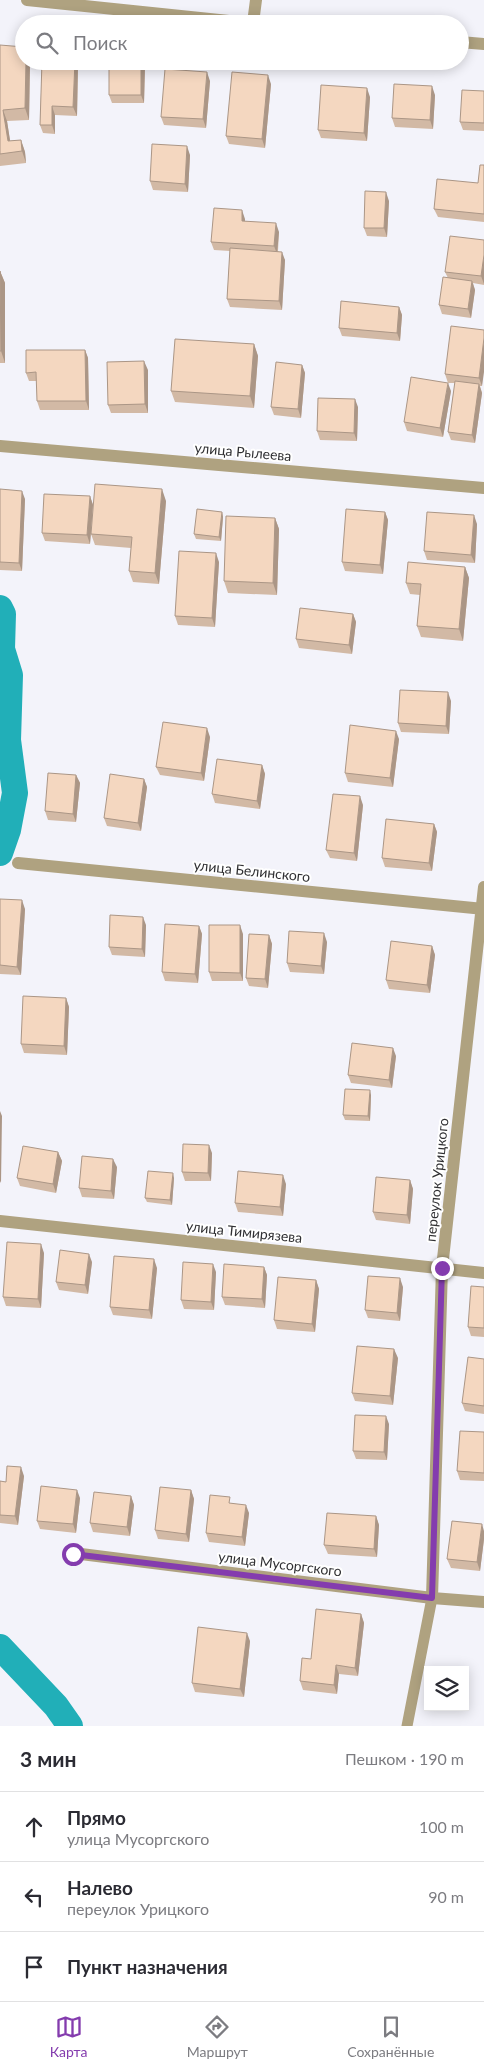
<!DOCTYPE html>
<html lang="ru">
<head>
<meta charset="utf-8">
<style>
  body { margin:0; font-family:Lato,sans-serif; background:#f7f7f7; color:#2b2b33 }
  .controls { position:absolute; right:15px; bottom:15px; display:grid; overflow:hidden; border-radius:0px; box-shadow:0 2px 12px #0003 }
  .controls button { width:45px; height:45px; display:grid; place-items:center; padding:0; border:0; border-bottom:1px solid #e1e1e2; background:#fff; color:#2b2b33; font:25px sans-serif }
  .stop { position:absolute; width:15px; height:15px; margin:-11px; border:4px solid #843cae; border-radius:50%; background:#fff }
  .stop.end { background:#843cae; border-color:#fff; box-shadow:0 1px 5px #0008 }
  .list { margin:0; padding:0; list-style:none }
  h2 { display:flex; justify-content:space-between; align-items:center; height:65px; margin:0; padding:0 20px; font-size:21px }
  h2 small { font-size:16px; font-weight:400; color:#7c7c81 }
  .list li { display:grid; grid-template-columns:32px 1fr auto; gap:15px; align-items:center; box-sizing:border-box; height:70px; padding:0 20px; border-top:1px solid #e1e1e2 }
  .list b { display:block; font-size:19px; white-space:nowrap }
  .list p { margin:0; font-size:16px; white-space:nowrap; color:#7c7c81 }
  .list em { font-size:16px; font-style:normal; color:#7c7c81 }
  .icon { flex:none; width:28px; height:28px; fill:none; stroke:currentColor; stroke-width:2; stroke-linecap:round; stroke-linejoin:round }
  .map { position:relative; flex:none; width:484px; height:1726px; overflow:hidden }
  .search { position:absolute; background:#fff; box-shadow:0 2px 12px #0003; left:15px; right:15px; top:15px; height:55px; display:flex; align-items:center; gap:12px; box-sizing:border-box; padding:0 18px; border-radius:28px; color:#7c7c81; font-size:19px }
  .sheet { height:275px; background:#fff }
  nav { display:flex; justify-content:space-around; align-items:center; box-sizing:border-box; height:70px; border-top:1px solid #e1e1e2; background:#fff; font-size:14px; color:#7c7c81 }
  nav a { display:grid; justify-items:center; gap:2px }
  nav .on { color:#843cae }
  .map>svg:first-child { display:block }
  .lines { fill:none; stroke-linecap:round; stroke-linejoin:round }
  .canal { stroke:#21afb8; stroke-width:26 }
  .service { stroke:#afa280; stroke-width:11 }
  .minor { stroke:#afa280; stroke-width:12 }
  .tertiary { stroke:#afa280; stroke-width:12 }
  .wall { fill:#d2b9a5 }
  .shaded-wall { fill:#ab9686 }
  .building { fill:#f4d7c0; stroke:#ab9686 }
  .route { stroke:#843cae; stroke-width:6 }
  .labels { text-anchor:middle; stroke-width:4; stroke-linejoin:round; paint-order:stroke }
  .street-label { font-size:14px; fill:#303033; stroke:#fff }
</style>
</head>
<body>
<div class="map">
<svg width="484" height="1726" viewBox="0 0 484 1726">
  <rect width="100%" height="100%" fill="#f3f3fa"/>
  <g class="lines">
    <!-- canal -->
    <path class="canal" d="M0,608l3,6 -1,35 8,26 -2,65 7,53 -7,37 -8,23
      M0,1647l56,59 14,20"/>
    <!-- service -->
    <path class="service" d="M407,1726l25,-128"/>
    <!-- minor -->
    <path class="minor" d="M253,23l3,-23
      M0,446l484,42
      M18,863l466,46
      M0,1221l484,52
      M73,1553l359,45 52,4
      M432,1598l10,-330 42,-381"/>
    <!-- tertiary -->
    <path class="tertiary" d="M27,0l231,24
      M460,42l24,2"/>
  </g>
  <!-- wall -->
  <path class="wall" d="M0,45l24,16h6l-1,59 -22,1 3,20 11,-1 4,12 1,11 -26,3z
    M42,61h36v3l-1,52 -22,-1v19l-12,-1 -3,-8z
    M145,65l-1,38h-32l-3,-8z
    M210,81l-4,47 -42,-3 -3,-8z
    M271,84l-6,64 -36,-4 -3,-8z
    M484,91v40l-21,-1 -3,-8z
    M435,95l-2,34 -38,-2 -3,-9z
    M370,97l-3,44 -46,-3 -3,-8z
    M190,155l-2,37 -35,-2 -3,-9z
    M484,165v57l-46,-5 -4,-8 44,-26z
    M389,201l-2,36 -20,-1 -3,-8z
    M245,219v2l34,11 -1,19 7,9 -3,50 -52,-3 -3,-8 3,-48 -16,-1 -3,-8z
    M484,240v45l-11,-2 2,7 -4,28 -29,-4 -3,-9 9,-27 -3,-6z
    M0,271l5,12v80h-5z
    M399,307l3,8 -2,26 -58,-5 -3,-8z
    M484,330l-2,56h-2l2,7 -7,50 -24,-3 -3,-8 7,-49h-7l-3,-9z
    M254,344l4,12 -4,52 -79,-6 -4,-11z
    M85,350l3,8 1,52h-49l-3,-9v-20h-8l-3,-8z
    M302,365l3,8 -4,45 -27,-3 -3,-8z
    M148,370v43h-37l-3,-8z
    M451,391l-8,46 -36,-6 -3,-9z
    M358,407l-1,34 -37,-1 -3,-9z
    M0,489l25,10 -3,72 -22,-1z
    M90,496l3,9 -3,39 -45,-3 -3,-8z
    M166,501l-7,83 -26,-2 -4,-11 2,-23 -36,-3 -4,-11z
    M222,512l1,5 -2,24 -25,-2 -2,-5z
    M385,512l3,8 -5,54 -38,-3 -3,-9z
    M275,518l4,11 -2,66 -49,-2 -4,-12z
    M477,524l-2,39 -48,-3 -3,-9z
    M219,562l-4,65 -37,-2 -3,-9z
    M465,567l4,11 -6,63 -42,-4 -4,-11 3,-31 -10,-1 -4,-11z
    M353,614l3,8 -4,32 -53,-6 -3,-9z
    M451,701l-2,33 -48,-2 -3,-9z
    M210,737l-6,44 -44,-6 -4,-8z
    M399,739l-6,48 -45,-5 -3,-9z
    M262,765l3,9 -5,35 -45,-6 -3,-9z
    M76,775l4,8 -4,39 -28,-2 -3,-9z
    M144,779l3,8 -6,44 -34,-5 -3,-8z
    M363,805l-6,56 -27,-3 -4,-8z
    M434,824l3,8 -5,39 -47,-4 -3,-9z
    M0,899l25,10 -4,66 -21,-1z
    M146,925l-1,32 -33,-2 -3,-8z
    M199,926l3,8 -4,49 -33,-2 -3,-9z
    M243,934v47h-31l-3,-9z
    M269,935l3,9 -4,44 -19,-2 -3,-8z
    M327,942l-3,32 -34,-2 -3,-9z
    M432,946l3,9 -5,38 -41,-4 -3,-9z
    M66,998l3,9 -2,48 -43,-2 -3,-9z
    M396,1056l-4,32 -41,-5 -3,-8z
    M371,1095l-1,26 -25,-1 -2,-5z
    M58,1152l4,9 -6,32 -36,-7 -3,-8z
    M212,1153l-1,28h-26l-3,-9z
    M117,1167l-3,32 -32,-2 -3,-9z
    M174,1178l-2,27 -25,-3 -2,-4z
    M410,1180l3,9 -3,35 -34,-4 -3,-8z
    M286,1184l-3,32 -45,-4 -3,-9z
    M44,1253l-3,55 -35,-2 -3,-9z
    M92,1262l-4,32 -29,-4 -3,-8z
    M264,1267l3,8 -2,33 -40,-3 -3,-8z
    M157,1268l-5,51 -39,-4 -3,-8z
    M216,1272l-2,38 -30,-1 -3,-9z
    M316,1280l3,9 -4,43 -38,-3 -3,-9z
    M403,1287l-3,34 -32,-3 -3,-8z
    M484,1287v50l-13,-1 -3,-9z
    M398,1358l-5,47 -38,-4 -3,-8z
    M484,1359v55l-19,-3 -3,-8z
    M389,1424l-2,36 -31,-1 -3,-8z
    M484,1432v49l-24,-1 -3,-9z
    M24,1476l-6,49 -18,-2v-42l6,1z
    M191,1490l3,9 -5,43 -31,-3 -3,-9z
    M131,1496l3,9 -4,31 -37,-4 -3,-9z
    M80,1498l-4,35 -36,-4 -3,-8z
    M232,1503l17,10 -4,33 -36,-4 -3,-9z
    M376,1516l3,9 -2,32 -49,-3 -4,-9z
    M484,1531v8l-4,32 -29,-3 -4,-9z
    M361,1614l3,9 -6,53 -19,-2 -2,20 -34,-4 -3,-9 11,-22z
    M250,1641l-6,56 -49,-5 -3,-9z"/>
  <!-- shaded-wall -->
  <path class="shaded-wall" d="M26,61h4l-1,59 -4,-12z
    M75,61h3v3l-1,52 -4,-9z
    M141,61h2l2,4 -1,38 -3,-8z
    M207,72l3,9 -4,47 -3,-9z
    M268,75l3,9 -6,64 -3,-9z
    M432,86l3,9 -2,34 -3,-9z
    M367,88l3,9 -3,44 -3,-8z
    M52,106l3,9v19l-3,-9z
    M3,110l4,11 5,32 -4,-12z
    M21,140l4,12 1,11 -4,-12z
    M187,146l3,9 -2,37 -3,-8z
    M386,192l3,9 -2,36 -3,-9z
    M242,210l3,9v10l-3,-8z
    M276,223l3,9 -2,22 -3,-8z
    M282,252l3,8 -3,50 -3,-9z
    M484,255v29l-3,-8z
    M0,271l5,12v80l-4,-12z
    M472,281l3,9 -4,28 -3,-9z
    M399,307l3,8 -2,26 -3,-8z
    M484,338v34l-2,14 -3,-8z
    M254,344l4,12 -4,52 -4,-12z
    M85,350l3,8 1,52 -3,-9z
    M144,361l4,9v43l-3,-9z
    M302,365l3,8 -4,45 -3,-9z
    M448,383l3,8 -8,46 -3,-9z
    M479,384l3,9 -7,50 -3,-8z
    M355,399l3,8 -1,34 -3,-8z
    M162,489l4,12 -7,83 -4,-11z
    M22,491l3,8 -3,72 -3,-8z
    M90,496l3,9 -3,39 -3,-9z
    M222,512l1,5 -2,24 -2,-4z
    M385,512l3,8 -5,54 -3,-9z
    M474,515l3,9 -2,39 -4,-8z
    M275,518l4,11 -2,66 -4,-12z
    M216,553l3,9 -4,65 -3,-9z
    M465,567l4,11 -6,63 -4,-12z
    M353,614l3,8 -4,32 -3,-9z
    M448,692l3,9 -2,33 -3,-8z
    M207,728l3,9 -6,44 -3,-8z
    M396,731l3,8 -6,48 -3,-9z
    M262,765l3,9 -5,35 -3,-8z
    M76,775l4,8 -4,39 -3,-8z
    M144,779l3,8 -6,44 -3,-8z
    M360,796l3,9 -6,56 -3,-8z
    M434,824l3,8 -5,39 -3,-8z
    M22,900l3,9 -4,66 -4,-8z
    M143,917l3,8 -1,32 -3,-8z
    M240,925l3,9v47l-3,-8z
    M199,926l3,8 -4,49 -3,-9z
    M324,933l3,9 -3,32 -3,-8z
    M269,935l3,9 -4,44 -3,-9z
    M432,946l3,9 -5,38 -3,-8z
    M66,998l3,9 -2,48 -3,-9z
    M393,1048l3,8 -4,32 -3,-8z
    M370,1090l1,5 -1,26 -2,-5z
    M0,1111l2,5 -1,67 -1,-2z
    M209,1145l3,8 -1,28 -3,-8z
    M58,1152l4,9 -6,32 -3,-9z
    M113,1159l4,8 -3,32 -3,-8z
    M173,1173l1,5 -2,27 -2,-5z
    M283,1175l3,9 -3,32 -3,-9z
    M410,1180l3,9 -3,35 -3,-9z
    M41,1244l3,9 -3,55 -3,-9z
    M89,1254l3,8 -4,32 -3,-9z
    M154,1259l3,9 -5,51 -3,-9z
    M213,1264l3,8 -2,38 -3,-8z
    M264,1267l3,8 -2,33 -3,-9z
    M400,1278l3,9 -3,34 -3,-8z
    M316,1280l3,9 -4,43 -3,-8z
    M394,1349l4,9 -5,47 -3,-9z
    M386,1416l3,8 -2,36 -3,-8z
    M21,1467l3,9 -6,49 -3,-9z
    M77,1490l3,8 -4,35 -3,-9z
    M191,1490l3,9 -5,43 -3,-8z
    M131,1496l3,9 -4,31 -3,-9z
    M246,1505l3,8 -4,33 -3,-9z
    M376,1516l3,9 -2,32 -3,-8z
    M482,1524l2,7v8l-4,32 -3,-9z
    M361,1614l3,9 -6,53 -3,-8z
    M247,1633l3,8 -6,56 -4,-8z
    M336,1665l3,9 -2,20 -3,-9z"/>
  <!-- building -->
  <path class="building" d="M0,45l24,2v14h2l-1,47 -22,2 5,31 13,-1 1,11 -22,3z
    M42,61h33l-2,46 -21,-1v19h-12z
    M109,61h32v34h-32z
    M165,69l42,3 -4,47 -42,-2z
    M232,72l36,3 -6,64 -36,-3z
    M394,84l38,2 -2,34 -38,-2z
    M321,85l46,3 -3,45 -46,-3z
    M462,90l22,1v32l-24,-1z
    M152,144l35,2 -2,38 -35,-3z
    M480,165h4v49l-50,-5 3,-30 41,4z
    M365,191l21,1 -2,36h-20z
    M214,208l28,2v11l34,2 -2,23 -63,-4z
    M450,236l34,4v15l-3,21 -36,-4z
    M230,248l52,4 -3,49 -52,-2z
    M0,271l1,80h-1z
    M443,277l29,4 -4,28 -29,-4z
    M341,301l58,6 -2,26 -58,-5z
    M451,326l33,4v8l-5,40 -34,-4z
    M175,339l79,5 -4,52 -79,-5z
    M26,350h59l1,51h-49l-1,-29 -10,1z
    M144,361l1,43 -37,1 -1,-43z
    M276,362l26,3 -4,44 -27,-2z
    M411,377l37,6 -8,45 -36,-6z
    M455,381l24,3 -7,51 -24,-3z
    M318,398l37,1 -1,34 -37,-2z
    M95,484l67,5 -7,84 -26,-2 3,-34 -41,-3z
    M0,489l22,2 -3,72 -19,-1z
    M44,494l46,2 -3,39 -45,-2z
    M197,509l25,3 -3,25 -25,-3z
    M346,509l39,3 -5,53 -38,-3z
    M427,512l47,3 -3,40 -47,-4z
    M226,516l49,2 -2,65 -49,-2z
    M179,551l37,2 -4,65 -37,-2z
    M408,562l57,5 -6,62 -42,-3 4,-42 -15,-1z
    M300,608l53,6 -4,31 -53,-6z
    M400,690l48,2 -2,34 -48,-3z
    M163,722l44,6 -6,45 -45,-6z
    M350,725l46,6 -6,47 -45,-5z
    M217,759l45,6 -5,36 -45,-7z
    M48,773l28,2 -3,39 -28,-3z
    M110,774l34,5 -6,44 -34,-5z
    M333,794l27,2 -6,57 -28,-3z
    M386,819l48,5 -5,39 -47,-5z
    M0,899l22,1 -5,67 -17,-2z
    M110,915l33,2 -1,32 -33,-2z
    M165,924l34,2 -4,48 -33,-2z
    M209,925h31v48l-31,-1z
    M289,931l35,2 -3,33 -34,-3z
    M249,934l20,1 -4,44 -19,-1z
    M391,941l41,5 -5,39 -41,-5z
    M23,996l43,2 -2,48 -43,-2z
    M352,1043l41,5 -4,32 -41,-5z
    M345,1089l25,1 -2,26 -25,-1z
    M183,1144l26,1 -1,28 -26,-1z
    M23,1146l35,6 -5,32 -36,-6z
    M82,1156l31,3 -2,32 -32,-3z
    M148,1171l25,2 -3,27 -25,-2z
    M238,1171l45,4 -3,32 -45,-4z
    M376,1177l34,3 -3,35 -34,-3z
    M7,1242l34,2 -3,55 -35,-2z
    M60,1250l29,4 -4,31 -29,-3z
    M114,1256l40,3 -5,51 -39,-3z
    M183,1262l30,2 -2,38 -30,-2z
    M224,1264l40,3 -2,32 -40,-2z
    M368,1276l32,2 -3,35 -32,-3z
    M278,1277l38,3 -4,44 -38,-4z
    M471,1286l13,1v41l-16,-1z
    M357,1346l37,3 -4,47 -38,-3z
    M468,1357l16,2v47l-22,-3z
    M355,1415l31,1 -2,36 -31,-1z
    M460,1431l24,1v41l-27,-2z
    M7,1466l14,1 -6,49 -15,-1v-34l6,1z
    M41,1486l36,4 -4,34 -36,-3z
    M160,1487l31,3 -5,44 -31,-4z
    M94,1492l37,4 -4,31 -37,-4z
    M210,1495l20,2 -1,6 17,2 -4,32 -36,-4z
    M327,1513l49,3 -2,33 -50,-4z
    M452,1521l30,3 -5,38 -30,-3z
    M316,1609l45,5 -6,54 -19,-3 -2,20 -34,-4 2,-23 9,1z
    M198,1627l49,6 -7,56 -48,-6z"/>
  <g class="lines">
    <!-- route -->
    <path class="route" d="M73,1554l359,44 10,-330"/>
  </g>
  <g class="labels">
    <!-- street labels -->
    <g class="street-label">
      <text transform="translate(243 452) rotate(5)" y="5">улица Рылеева</text>
      <text transform="translate(252 871) rotate(6)" y="5">улица Белинского</text>
      <text transform="translate(437 1180) rotate(-84)" y="5">переулок Урицкого</text>
      <text transform="translate(244 1232) rotate(6)" y="5">улица Тимирязева</text>
      <text transform="translate(280 1564) rotate(7)" y="5">улица Мусоргского</text>
    </g>
  </g>
</svg>
<div class="controls">
<button><svg class="icon" aria-label="layers" viewBox="0 0 24 24"><path d="M12 4l9 5-9 5-9-5zM3 14l9 5 9-5"/></svg></button>
</div>
<div class="stop" style="left:73px;top:1554px"></div>
<div class="stop end" style="left:442px;top:1268px"></div>
<div class="search"><svg class="icon" aria-label="search" viewBox="0 0 24 24"><circle cx="10" cy="10" r="6"/><path d="M15 15l6 6"/></svg>Поиск</div>
</div>
<section class="sheet">
<h2>3 мин<small>Пешком · 190 m</small></h2>
<ul class="list">
<li><svg class="icon" aria-label="ahead" viewBox="0 0 24 24"><path d="M12 20V5M6 11l6-6 6 6"/></svg><div><b>Прямо</b><p>улица Мусоргского</p></div><em>100 m</em></li>
<li><svg class="icon" aria-label="left" viewBox="0 0 24 24"><path d="M17 20v-9H6M10 6l-5 5 5 5"/></svg><div><b>Налево</b><p>переулок Урицкого</p></div><em>90 m</em></li>
<li><svg class="icon" aria-label="arrive" viewBox="0 0 24 24"><path d="M6 21V4h12l-3 4 3 4H6"/></svg><div><b>Пункт назначения</b></div></li>
</ul>
</section>
<nav>
<a class="on"><svg class="icon" aria-label="map" viewBox="0 0 24 24"><path d="M3 6l6-2 6 2 6-2v14l-6 2-6-2-6 2zM9 4v14M15 6v14"/></svg>Карта</a>
<a><svg class="icon" aria-label="directions" viewBox="0 0 24 24"><path d="M12 3l9 9-9 9-9-9zM9 14v-3h6M13 9l2 2-2 2"/></svg>Маршрут</a>
<a><svg class="icon" aria-label="saved" viewBox="0 0 24 24"><path d="M7 4h10v16l-5-4-5 4z"/></svg>Сохранённые</a>
</nav>
</body>
</html>
